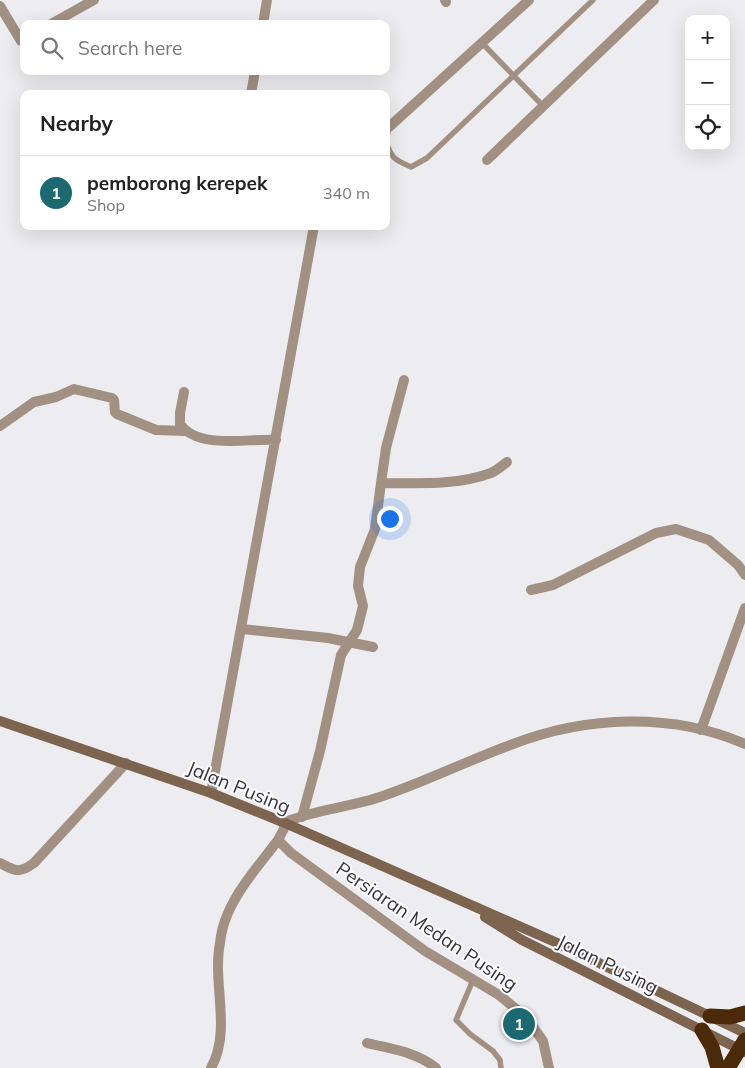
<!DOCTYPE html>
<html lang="en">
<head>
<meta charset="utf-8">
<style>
  body { margin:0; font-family:Mulish,sans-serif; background:#f2f2f2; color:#222 }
  .controls { position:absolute; right:15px; top:15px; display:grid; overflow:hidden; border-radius:10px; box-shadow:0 5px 20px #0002 }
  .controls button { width:45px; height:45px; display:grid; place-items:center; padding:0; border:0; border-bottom:1px solid #e0e0e0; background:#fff; color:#222; font:25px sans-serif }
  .you { position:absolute; left:389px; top:518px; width:18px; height:18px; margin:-12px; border:4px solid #fff; border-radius:50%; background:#1a73e8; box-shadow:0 0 0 8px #1a73e833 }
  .badge { display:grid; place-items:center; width:32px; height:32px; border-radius:50%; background:#1d6971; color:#fff; font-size:16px; font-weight:700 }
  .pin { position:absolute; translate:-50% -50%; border:2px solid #fff; box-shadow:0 1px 5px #0006 }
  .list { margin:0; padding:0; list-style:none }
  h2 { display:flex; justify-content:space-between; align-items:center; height:65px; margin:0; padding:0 20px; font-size:21px }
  h2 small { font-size:16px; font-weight:400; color:#767676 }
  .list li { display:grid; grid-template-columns:32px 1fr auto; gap:15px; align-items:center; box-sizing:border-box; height:75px; padding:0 20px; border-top:1px solid #e0e0e0 }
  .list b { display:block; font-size:19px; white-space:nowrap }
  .list p { margin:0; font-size:16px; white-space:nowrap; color:#767676 }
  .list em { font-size:16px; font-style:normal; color:#767676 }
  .icon { flex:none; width:28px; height:28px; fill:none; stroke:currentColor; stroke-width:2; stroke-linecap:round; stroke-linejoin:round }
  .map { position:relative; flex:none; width:745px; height:1068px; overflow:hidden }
  .search { position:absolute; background:#fff; box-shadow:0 5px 20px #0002; left:20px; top:20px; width:370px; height:55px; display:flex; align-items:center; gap:12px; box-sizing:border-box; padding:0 18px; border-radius:10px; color:#767676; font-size:19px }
  .panel { position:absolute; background:#fff; box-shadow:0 5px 20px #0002; left:20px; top:90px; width:370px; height:140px; border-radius:10px }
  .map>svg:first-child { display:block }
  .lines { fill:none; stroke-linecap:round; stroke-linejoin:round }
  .lane { stroke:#a29082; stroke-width:5.5 }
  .street { stroke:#a29082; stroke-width:10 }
  .secondary { stroke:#7d644f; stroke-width:10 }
  .highway { stroke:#4b2a0a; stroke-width:15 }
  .labels { text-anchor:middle; stroke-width:4; stroke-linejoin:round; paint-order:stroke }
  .street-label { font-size:19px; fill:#363637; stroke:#fafaff }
</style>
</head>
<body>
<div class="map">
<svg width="745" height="1068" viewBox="0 0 745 1068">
  <rect width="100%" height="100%" fill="#ededf1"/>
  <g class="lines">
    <!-- lane -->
    <path class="lane" d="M482,43l62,64
      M386,142c6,17 9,18 25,25l16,-9 166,-158
      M386,142l3,-15
      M473,980l-17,40 14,14 23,17 7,9 1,8"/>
    <!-- street -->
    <path class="street" d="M445,0l1,2
      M0,6l21,35 3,-2
      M51,24l43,-24
      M263,24l4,-24
      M251,94l4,-23
      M389,127l140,-127
      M487,160l167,-160
      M184,392l-4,21v11c18,26 68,14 96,16
      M0,426l34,-24 22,-5 18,-8 38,9 2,2 1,12 2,2 39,16 29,1
      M381,483l5,-35 18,-68
      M531,590l22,-5 103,-52 20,-4 33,11 29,25 7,10
      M242,629l86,9 45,9
      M701,730l44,-122
      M211,793l103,-567
      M302,817l18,-66 21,-96 16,-25 6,-24 -5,-20 2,-19 15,-38 6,-46c35,0 75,3 110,-10 5,-2 11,-7 16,-11
      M0,863c15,8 19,11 34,0l92,-100
      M367,1043c24,6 50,9 69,25
      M211,1068c21,-38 1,-84 9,-125 1,-10 4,-21 8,-30 11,-26 33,-50 50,-73
      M549,1068l-6,-27 -17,-24 -27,-22 -74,-44 -134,-98 -13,-13 10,-19c30,-12 64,-14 95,-25 44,-15 86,-36 130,-52 73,-28 159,-32 232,0"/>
    <!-- secondary -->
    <path class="secondary" d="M0,721l211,72 74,30 270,119 190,91
      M485,917l37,23 223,112"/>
    <!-- highway -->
    <path class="highway" d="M710,1016l20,1 15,-4
      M702,1030l10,17 6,21
      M728,1068l17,-28"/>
  </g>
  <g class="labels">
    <!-- street labels -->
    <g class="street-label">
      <text transform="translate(239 787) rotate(22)" y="7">Jalan Pusing</text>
      <text transform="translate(427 926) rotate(34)" y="7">Persiaran Medan Pusing</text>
      <text transform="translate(608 964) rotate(26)" y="7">Jalan Pusing</text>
    </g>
  </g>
</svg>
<div class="controls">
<button>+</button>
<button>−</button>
<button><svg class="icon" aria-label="locate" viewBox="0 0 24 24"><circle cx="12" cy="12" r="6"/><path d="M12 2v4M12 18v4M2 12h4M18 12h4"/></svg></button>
</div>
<div class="you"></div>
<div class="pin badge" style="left:519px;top:1024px">1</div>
<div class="search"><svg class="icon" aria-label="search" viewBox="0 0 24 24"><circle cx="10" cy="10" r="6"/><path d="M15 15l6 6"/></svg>Search here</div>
<section class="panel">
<h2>Nearby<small></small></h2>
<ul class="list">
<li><span class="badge">1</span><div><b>pemborong kerepek</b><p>Shop</p></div><em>340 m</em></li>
</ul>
</section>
</div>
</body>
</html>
